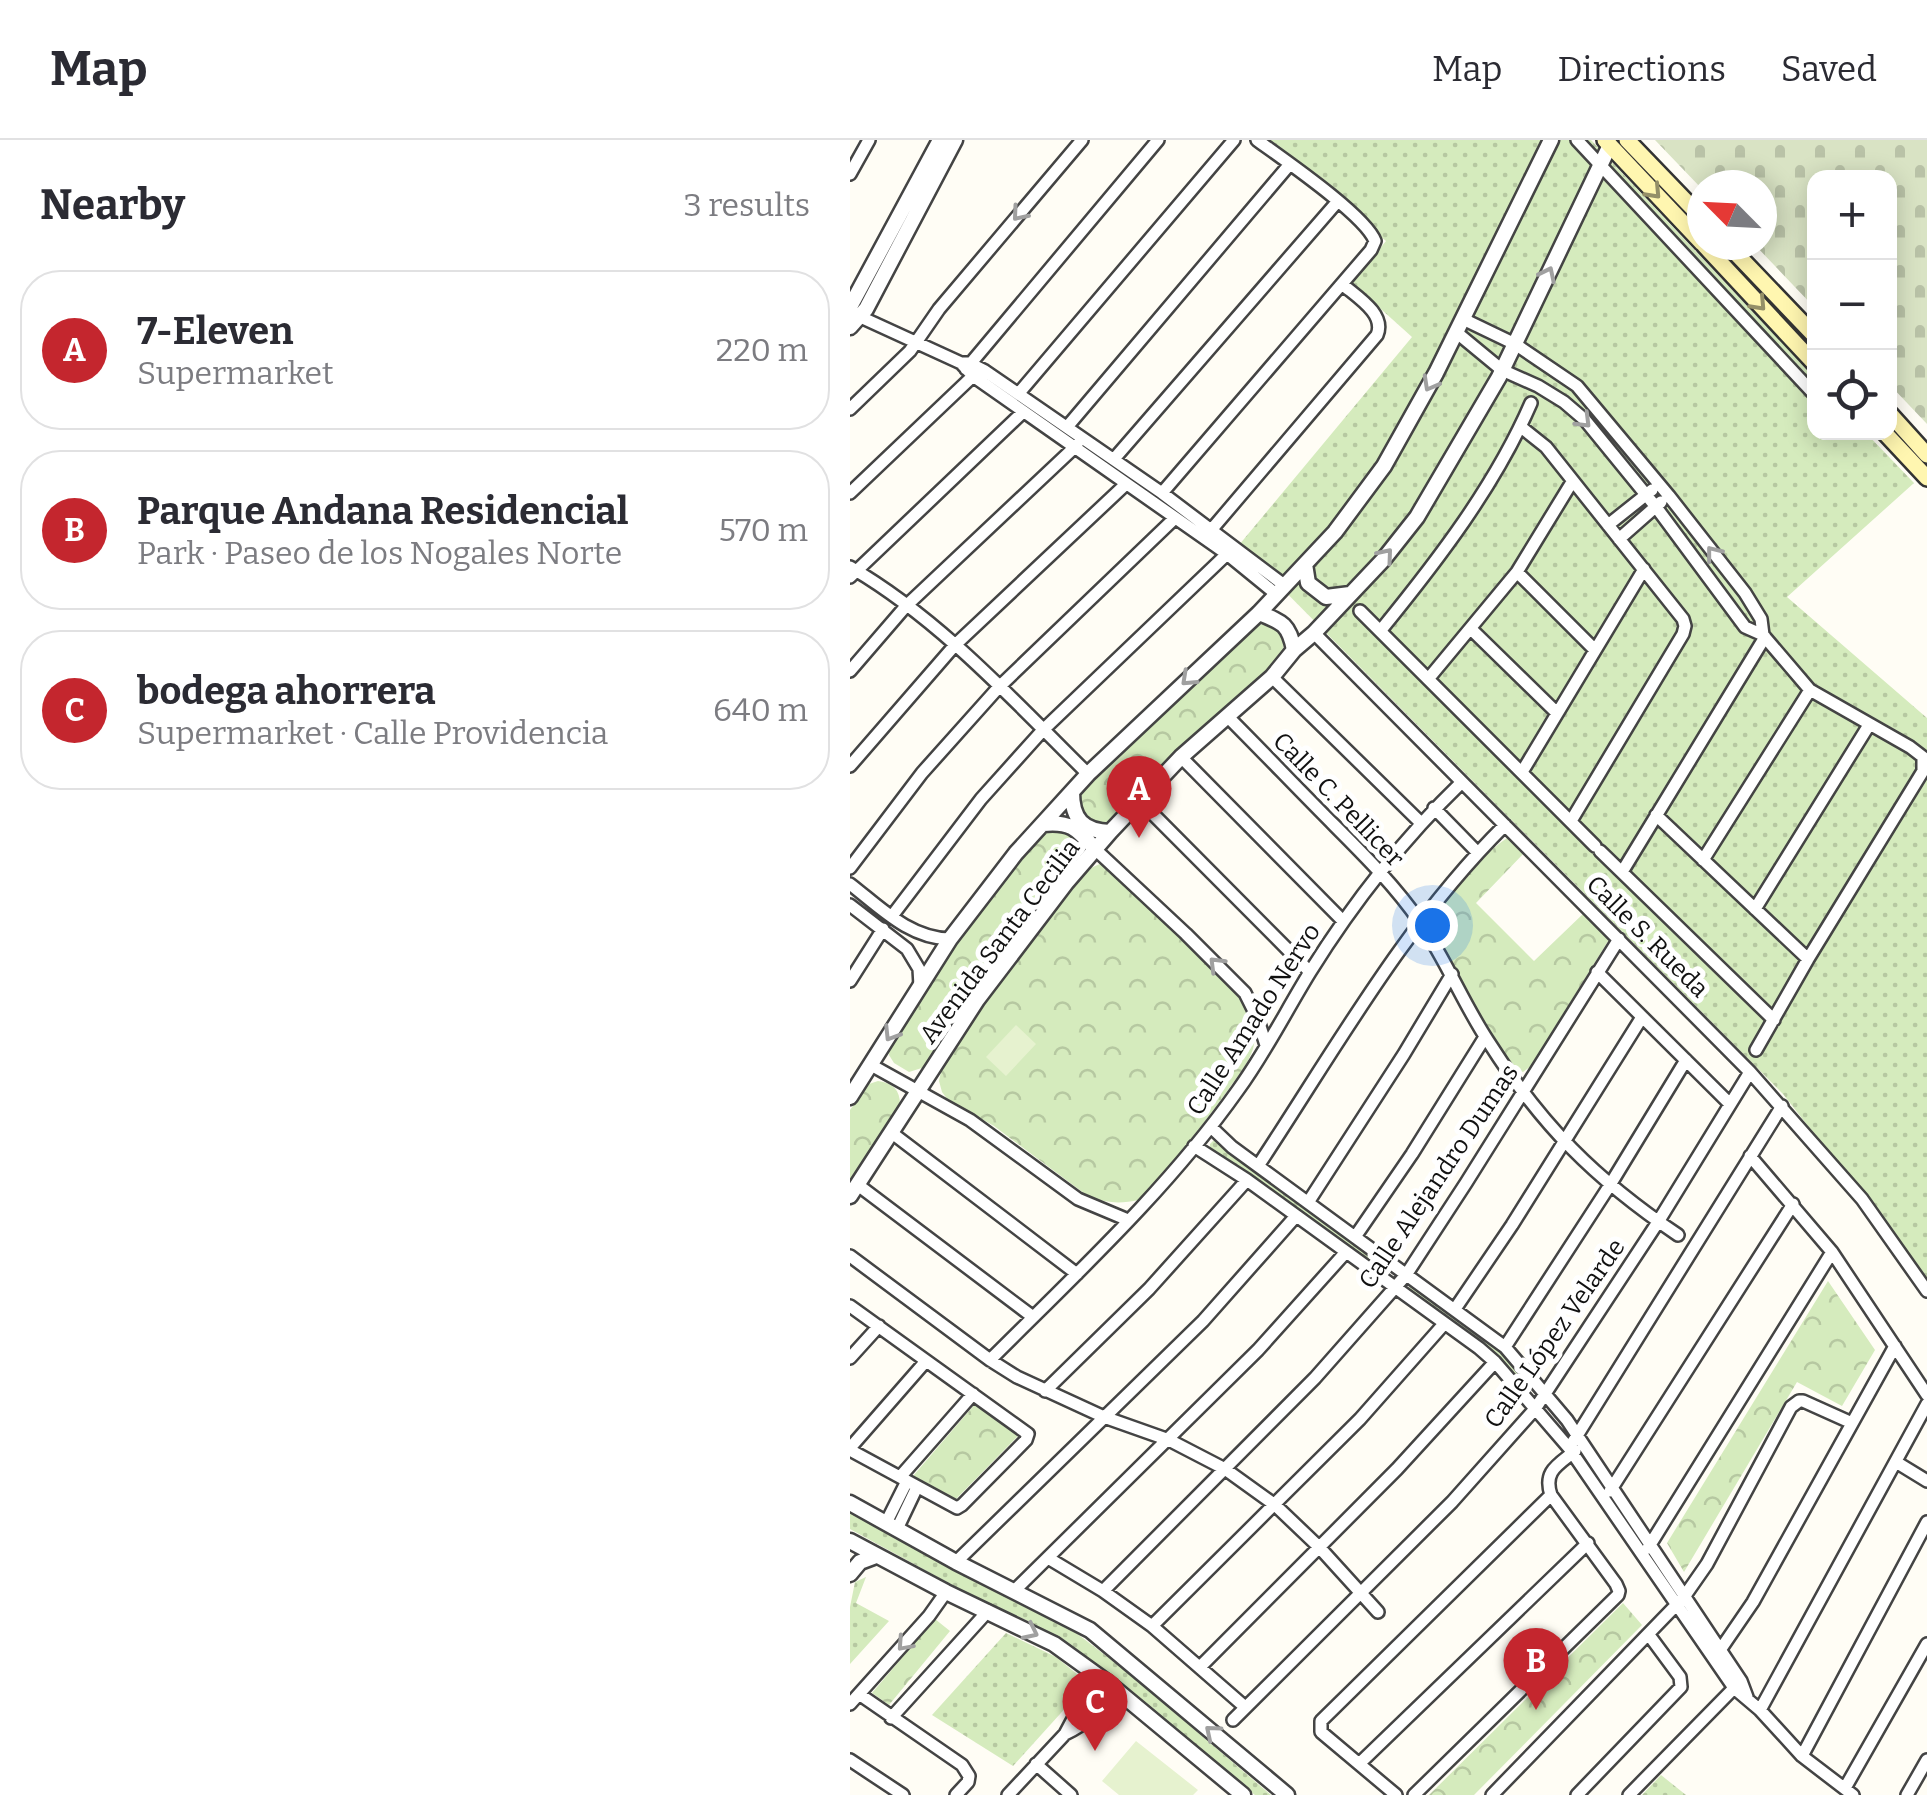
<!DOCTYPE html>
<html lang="en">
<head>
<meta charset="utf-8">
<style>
  body { margin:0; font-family:Bitter,serif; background:#f2f2f3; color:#2b2b33 }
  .controls { position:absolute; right:30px; top:30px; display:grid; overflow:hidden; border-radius:20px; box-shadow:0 5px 25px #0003 }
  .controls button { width:90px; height:90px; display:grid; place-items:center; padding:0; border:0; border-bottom:2px solid #e1e1e2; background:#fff; color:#2b2b33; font:50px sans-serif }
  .compass { position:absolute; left:837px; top:30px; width:90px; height:90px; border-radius:50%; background:#fff; box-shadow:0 5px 25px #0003; rotate:294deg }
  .you { position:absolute; left:582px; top:785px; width:35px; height:35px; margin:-25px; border:8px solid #fff; border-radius:50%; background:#1a73e8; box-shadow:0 0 0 15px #1a73e833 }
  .badge { display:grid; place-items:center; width:65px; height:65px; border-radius:50%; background:#c4262e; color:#fff; font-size:32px; font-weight:700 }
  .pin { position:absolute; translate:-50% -82px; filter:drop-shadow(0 2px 5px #0008) }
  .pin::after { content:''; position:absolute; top:52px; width:35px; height:30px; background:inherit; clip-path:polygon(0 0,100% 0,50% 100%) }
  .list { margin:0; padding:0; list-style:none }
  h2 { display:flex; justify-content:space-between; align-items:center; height:130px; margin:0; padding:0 40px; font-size:42px }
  h2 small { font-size:32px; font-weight:400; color:#7c7c81 }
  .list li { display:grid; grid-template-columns:65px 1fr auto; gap:30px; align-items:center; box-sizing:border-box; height:160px; margin:0 20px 20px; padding:0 20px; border:2px solid #e1e1e2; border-radius:40px }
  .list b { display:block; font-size:38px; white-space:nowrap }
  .list p { margin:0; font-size:32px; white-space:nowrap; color:#7c7c81 }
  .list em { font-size:32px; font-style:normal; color:#7c7c81 }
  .icon { flex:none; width:55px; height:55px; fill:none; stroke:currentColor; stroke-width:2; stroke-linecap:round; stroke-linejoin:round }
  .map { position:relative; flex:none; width:1077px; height:1655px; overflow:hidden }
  header { display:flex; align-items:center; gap:60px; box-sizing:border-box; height:140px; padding:0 50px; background:#fff; border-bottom:2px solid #e1e1e2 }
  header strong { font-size:48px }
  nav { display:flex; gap:55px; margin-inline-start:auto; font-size:35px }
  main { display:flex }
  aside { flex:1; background:#fff }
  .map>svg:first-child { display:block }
  .grass { fill:url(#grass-dots) }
  .cemetery { fill:url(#cemetery-stones) }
  .park { fill:url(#park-crowns) }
  .pitch { fill:#e6f2cf }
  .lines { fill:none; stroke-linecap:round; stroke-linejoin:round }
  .minor-casing { stroke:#444; stroke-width:16 }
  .tertiary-casing { stroke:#444; stroke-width:19 }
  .secondary-casing { stroke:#333; stroke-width:20 }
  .minor { stroke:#fff; stroke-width:11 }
  .tertiary { stroke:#fff; stroke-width:14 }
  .secondary { stroke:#fff6b0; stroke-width:15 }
  .oneway { stroke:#948f68 }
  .oneway2 { stroke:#a0a0a0 }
  .labels { text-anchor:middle; stroke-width:10; stroke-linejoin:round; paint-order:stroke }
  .street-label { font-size:25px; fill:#111; stroke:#fff }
</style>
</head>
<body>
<header>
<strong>Map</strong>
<nav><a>Map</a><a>Directions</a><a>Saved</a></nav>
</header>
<main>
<aside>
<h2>Nearby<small>3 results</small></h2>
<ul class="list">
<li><span class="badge">A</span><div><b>7-Eleven</b><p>Supermarket</p></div><em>220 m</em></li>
<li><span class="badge">B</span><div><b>Parque Andana Residencial</b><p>Park · Paseo de los Nogales Norte</p></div><em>570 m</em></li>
<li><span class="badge">C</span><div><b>bodega ahorrera</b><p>Supermarket · Calle Providencia</p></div><em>640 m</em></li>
</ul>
</aside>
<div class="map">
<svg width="1077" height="1655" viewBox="0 0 1077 1655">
  <defs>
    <pattern id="grass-dots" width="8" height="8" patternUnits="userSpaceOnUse" patternTransform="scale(2.5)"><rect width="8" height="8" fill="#d5ebbd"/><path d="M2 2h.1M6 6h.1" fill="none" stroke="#b6c8a1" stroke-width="1.8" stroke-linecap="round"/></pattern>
    <pattern id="cemetery-stones" width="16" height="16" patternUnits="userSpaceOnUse" patternTransform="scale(2.5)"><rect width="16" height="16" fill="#d9e3c4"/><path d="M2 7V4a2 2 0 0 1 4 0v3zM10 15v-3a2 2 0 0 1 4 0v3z" fill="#b9c2a7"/></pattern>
    <pattern id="park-crowns" width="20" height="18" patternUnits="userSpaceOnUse" patternTransform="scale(2.5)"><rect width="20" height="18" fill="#d5ebbd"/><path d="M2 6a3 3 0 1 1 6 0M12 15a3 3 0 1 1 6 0" fill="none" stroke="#b6c8a1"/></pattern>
  </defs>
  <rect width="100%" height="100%" fill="#fffdf5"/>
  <!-- grass -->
  <path class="grass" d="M412,0h329l223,237v55l52,1 48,50 -127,114 140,121v561l-144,-185 -544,-549 173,-208 -60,-54 34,-42z
    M364,1000l3,1 11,10 160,117v4l-3,1 -160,-115 -15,-8v-6z
    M562,1146c28,20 110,71 116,103l-45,-44 -73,-54 -1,-4z
    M0,1372l59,34 166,86 52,40 144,123h-16l-90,-68 -94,-81 -43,-25 -65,-30 -113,-62z
    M16,1437l-10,26 33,18 -39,43v-57l5,-25z
    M156,1493l50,24 32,26 -75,83 -81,-51z
    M811,1635l25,20h-44z"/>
  <!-- cemetery -->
  <path class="cemetery" d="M805,0h272v284l-37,-39v-207h-76v129l-59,-62h7v-60h-60v4z"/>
  <!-- park -->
  <path class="park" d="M413,484c17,4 25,16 18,33l-102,95 -65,66 -11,7 -13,-3 -11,-7 -3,-13 4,-10 46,-49 128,-117z
    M206,685l25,15v10l-4,11 -152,206 -16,5 -15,-9 -5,-8 1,-10c26,-40 129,-209 166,-220z
    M659,697l17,14 -50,52 58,58 51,-49 25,26 -79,128 -8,6 -12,-5 -25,-39 -35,-67 -18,-30c1,-25 54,-82 76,-94z
    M252,723l10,3 129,131c10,15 17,34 12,52 -5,15 -16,28 -25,41 -27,38 -57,75 -89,110 -19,4 -32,3 -50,-3l-95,-71 -46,-26 -6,-8 -3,-11 3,-14 27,-43 115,-153z
    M28,941c16,2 23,10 22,27l-50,77v-75l19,-26z
    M978,1141l47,69 -33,56 -45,-24 -113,190 -17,-29z
    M125,1264l44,31 -63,64 -43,-23z
    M773,1463l19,22 -168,170h-45z
    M85,1479l15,12 -61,74 -17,-12z"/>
  <!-- pitch -->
  <path class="pitch" d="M166,885l20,19 -30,32 -20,-19z
    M286,1601l62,49 -5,5h-74l-17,-14z"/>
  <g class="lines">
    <defs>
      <path id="minor" d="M727,0l237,254
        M0,34l19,-34
        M4,174l107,49h8l16,8 177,122 122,92
        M613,179l52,25 62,42 92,110 76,97 16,26 2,16
        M606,192l46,38 36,16 26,16 21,18 71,87 89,120 18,8 47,55 100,57 13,10v14l-115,188 -52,91
        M111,223l12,13 254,178 49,40
        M116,229l192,-229
        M169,253l215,-253
        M0,269l60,-58 29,-42 143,-169
        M217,287l223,-263
        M671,287l25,20 137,172 2,7 -2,8 -112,187
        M264,319l224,-258
        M0,353l123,-117
        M312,353l209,-243 4,-9c-10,-26 -92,-82 -118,-101
        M758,385l44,-35
        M362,389l165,-194c9,-21 -20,-38 -35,-51
        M769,399l42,-37
        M0,427c90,52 165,135 238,207
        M667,432l78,78
        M0,437l173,-165
        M510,471l235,235
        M621,489l86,84
        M531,490c57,-70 114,-144 150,-227
        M464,493l436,439 112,127 65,92
        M0,531l56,-65 171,-161
        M422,537l149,146
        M579,538l88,-106 55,-90
        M378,577c36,36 71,73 107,109 30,30 61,61 85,96 26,38 43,81 68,119 53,84 107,138 190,194
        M331,617l162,164
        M0,626l105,-121 171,-161
        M672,632l122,-203
        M289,660l171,172
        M584,668l43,44
        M806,675l152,144
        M245,709l91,85 59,59 12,24 9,28
        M750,711l174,169
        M853,720l107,-170
        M0,728l72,-95 76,-85 177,-170
        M772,732l143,-235
        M0,744c31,24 59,54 100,55
        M0,765l57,44 12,20 1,17
        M905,769l114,-184
        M42,776l89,-117 62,-69 184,-176
        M747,832l133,132
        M0,841l33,-52
        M21,925l99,55 108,79 50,21
        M361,987l21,20 273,200 62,73 174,261 6,16
        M42,993l185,141
        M344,1006l53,34 232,168 16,14 74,86 165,240 26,22 42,46 51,39
        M900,1016l82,96 95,143
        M408,1026c78,-118 146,-241 247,-341
        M8,1045l175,132
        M459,1061l95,-147 48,-80
        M505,1097l57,-83 73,-117
        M0,1116l140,104 27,17 87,40 65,23 56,29 50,36 44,42 59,65
        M0,1166l178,128 -2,6 -64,65 -5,3 -107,-58
        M605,1169l57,-84 130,-208
        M655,1207l105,-162 76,-125
        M0,1218l29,-32
        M140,1220c86,-86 178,-171 248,-270 27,-37 48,-79 72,-118 43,-69 93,-133 152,-190
        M195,1251l104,-102 98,-109
        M723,1302l209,-336
        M0,1308l76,-87
        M1046,1322l31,19
        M50,1337l73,-83
        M760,1351l183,-287
        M36,1383l21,-42
        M47,1389l20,-42
        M798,1408l184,-296
        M198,1418l55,33 49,35 93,81
        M106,1422l247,-241 93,-105
        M164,1451l244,-241 88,-98
        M253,1451l212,-213 91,-103 60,-92 153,-244
        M302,1486l208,-207 84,-95
        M866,1516l37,-54 142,-256
        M350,1527l197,-198 98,-107
        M9,1554l103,71 7,11 -1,6 -12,13
        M0,1564l79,-88 17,-24
        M910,1570l167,-306
        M41,1578l97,-107
        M383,1580l219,-218 83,-93 123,-187 92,-150
        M215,1594c22,-10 36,-26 52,-44
        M952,1616l125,-234
        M0,1620l53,35
        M510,1623l228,-220
        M186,1624l35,31
        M995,1648l82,-144
        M158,1655l57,-61 8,-15 15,-18 20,-18
        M546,1655l-75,-63v-11l230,-226
        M564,1655l204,-200 1,-4 -3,-7 -65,-89c-8,-24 7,-30 24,-44
        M642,1655l192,-198 23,-33 84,-157 8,-6h4l49,22
        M727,1655l104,-108 -1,-10 -31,-42
        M779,1655l109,-111
        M1057,1655l20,-35"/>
      <path id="tertiary" d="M0,167l90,-167
        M0,187l16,-18 89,-169
        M455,424l3,19 18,14 24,-3
        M409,473c23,9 30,11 35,37
        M222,652c0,27 11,39 38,40
        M193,684c28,-3 34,5 52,25
        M0,957l100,-158 66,-86 72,-79 171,-161 76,-81 49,-66 52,-93 115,-233
        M0,1056l127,-196 89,-117 44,-51 71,-75 91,-80 22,-27 20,-17 69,-73 34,-43 82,-140 111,-232
        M0,1363l106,59 134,68 197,165
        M0,1401l96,51 108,52 54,39 135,112
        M0,1434l10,-12 16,-6"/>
      <path id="secondary" d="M755,0l97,103
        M777,0l75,78
        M854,105l110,118
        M878,105l86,90
        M1040,274l37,41
        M1034,292l43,46"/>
    </defs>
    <!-- minor casing -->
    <use href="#minor" class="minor-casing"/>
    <!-- tertiary casing -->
    <use href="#tertiary" class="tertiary-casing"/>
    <!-- secondary casing -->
    <use href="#secondary" class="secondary-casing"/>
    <!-- minor -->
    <use href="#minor" class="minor"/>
    <!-- tertiary -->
    <use href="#tertiary" class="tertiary"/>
    <!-- secondary -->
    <use href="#secondary" class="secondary"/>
  </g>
  <!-- one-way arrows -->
  <defs><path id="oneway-chevron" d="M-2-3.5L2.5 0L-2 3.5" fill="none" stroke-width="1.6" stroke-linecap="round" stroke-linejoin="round" transform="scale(2.5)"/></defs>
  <g class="oneway">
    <use href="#oneway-chevron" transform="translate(804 52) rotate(47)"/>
    <use href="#oneway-chevron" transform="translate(909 164) rotate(47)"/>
  </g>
  <g class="oneway2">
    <use href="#oneway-chevron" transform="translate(169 74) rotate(130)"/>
    <use href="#oneway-chevron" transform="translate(698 134) rotate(-64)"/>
    <use href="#oneway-chevron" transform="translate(580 244) rotate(119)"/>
    <use href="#oneway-chevron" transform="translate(734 281) rotate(45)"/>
    <use href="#oneway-chevron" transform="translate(863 413) rotate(-128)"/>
    <use href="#oneway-chevron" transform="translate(536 415) rotate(-50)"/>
    <use href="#oneway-chevron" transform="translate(338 539) rotate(137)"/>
    <use href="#oneway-chevron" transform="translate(366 824) rotate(-135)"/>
    <use href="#oneway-chevron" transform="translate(41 894) rotate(122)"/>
    <use href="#oneway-chevron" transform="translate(181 1492) rotate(26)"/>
    <use href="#oneway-chevron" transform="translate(54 1504) rotate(132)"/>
    <use href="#oneway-chevron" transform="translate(362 1592) rotate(-140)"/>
  </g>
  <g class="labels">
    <!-- street labels -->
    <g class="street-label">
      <text transform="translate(489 659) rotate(46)" y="9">Calle C. Pellicer</text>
      <text transform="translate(798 796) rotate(45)" y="9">Calle S. Rueda</text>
      <text transform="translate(149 801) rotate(-53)" y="9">Avenida Santa Cecilia</text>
      <text transform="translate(403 879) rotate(-57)" y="9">Calle Amado Nervo</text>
      <text transform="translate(588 1036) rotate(-56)" y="9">Calle Alejandro Dumas</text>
      <text transform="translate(704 1193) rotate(-55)" y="9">Calle López Velarde</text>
    </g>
  </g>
</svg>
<div class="controls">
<button>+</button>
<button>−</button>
<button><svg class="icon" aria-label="locate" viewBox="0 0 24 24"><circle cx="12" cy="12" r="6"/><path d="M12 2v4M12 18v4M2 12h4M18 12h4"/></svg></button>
</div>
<svg class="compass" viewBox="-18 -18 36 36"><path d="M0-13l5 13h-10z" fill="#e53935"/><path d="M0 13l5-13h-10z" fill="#7c7c81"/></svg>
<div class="you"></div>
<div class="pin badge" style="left:289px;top:698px">A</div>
<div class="pin badge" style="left:686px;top:1570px">B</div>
<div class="pin badge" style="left:245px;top:1611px">C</div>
</div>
</main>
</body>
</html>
